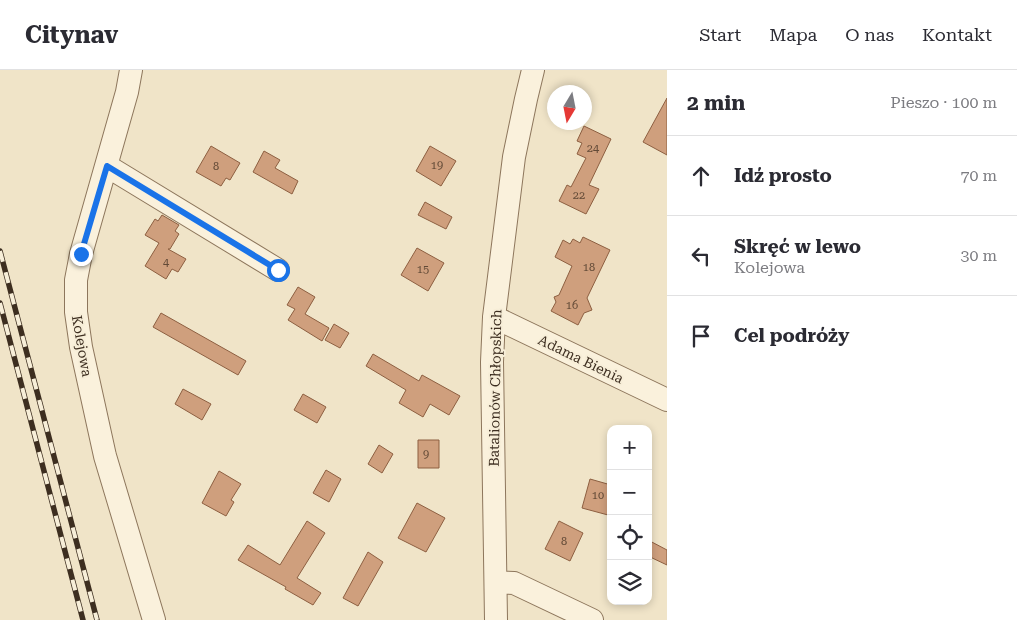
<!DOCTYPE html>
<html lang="pl">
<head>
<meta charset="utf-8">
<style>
  body { margin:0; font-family:"Roboto Serif",serif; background:#f2f2f3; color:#2b2b33 }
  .controls { position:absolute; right:15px; bottom:15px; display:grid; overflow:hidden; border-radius:10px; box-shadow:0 2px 8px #0003 }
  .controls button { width:45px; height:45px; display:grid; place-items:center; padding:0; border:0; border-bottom:1px solid #e1e1e2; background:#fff; color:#2b2b33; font:25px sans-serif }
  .compass { position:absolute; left:547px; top:15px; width:45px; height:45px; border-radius:50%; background:#fff; box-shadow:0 2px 8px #0003; rotate:190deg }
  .stop { position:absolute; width:15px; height:15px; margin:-11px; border:4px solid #1a73e8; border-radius:50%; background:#fff }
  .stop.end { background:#1a73e8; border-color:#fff; box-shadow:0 1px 5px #0008 }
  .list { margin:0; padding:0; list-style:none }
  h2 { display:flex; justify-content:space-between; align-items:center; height:65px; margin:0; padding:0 20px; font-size:21px }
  h2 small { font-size:16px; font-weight:400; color:#7c7c81 }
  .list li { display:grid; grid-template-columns:32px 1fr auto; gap:15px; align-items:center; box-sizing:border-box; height:80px; padding:0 20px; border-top:1px solid #e1e1e2 }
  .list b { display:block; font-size:19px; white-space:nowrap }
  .list p { margin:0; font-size:16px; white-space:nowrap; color:#7c7c81 }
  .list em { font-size:16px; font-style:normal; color:#7c7c81 }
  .icon { flex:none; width:28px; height:28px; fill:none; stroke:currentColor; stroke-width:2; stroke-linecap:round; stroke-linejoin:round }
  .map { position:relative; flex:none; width:667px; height:550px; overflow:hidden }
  header { display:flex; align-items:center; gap:30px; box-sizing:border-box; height:70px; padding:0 25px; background:#fff; border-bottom:1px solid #e1e1e2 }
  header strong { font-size:24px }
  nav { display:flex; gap:28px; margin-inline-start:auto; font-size:18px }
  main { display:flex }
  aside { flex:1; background:#fff }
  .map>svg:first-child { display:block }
  .building { fill:#cf9f7d; stroke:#8d5f41 }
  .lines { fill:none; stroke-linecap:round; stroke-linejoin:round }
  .minor-casing { stroke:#8d765c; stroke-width:24 }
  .minor { stroke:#faf1dc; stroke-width:22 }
  .rail-casing { stroke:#3d2e20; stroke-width:5.5 }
  .rail { stroke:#f7eed8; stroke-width:4; stroke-dasharray:11; stroke-linecap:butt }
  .route { stroke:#1a73e8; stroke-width:6 }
  .labels { text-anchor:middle; stroke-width:4; stroke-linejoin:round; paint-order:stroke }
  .number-label { font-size:11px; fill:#624a37 }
  .street-label { font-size:14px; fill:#3d2e20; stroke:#f7eed8 }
</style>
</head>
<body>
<header>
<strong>Citynav</strong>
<nav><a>Start</a><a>Mapa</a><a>O nas</a><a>Kontakt</a></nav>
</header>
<main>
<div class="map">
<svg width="667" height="550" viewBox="0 0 667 550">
  <rect width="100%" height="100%" fill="#f0e4c8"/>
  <!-- building -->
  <path class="building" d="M667,28v57l-24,-13z
    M584,56l27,13 -22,46 10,4 -13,25 -27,-13 8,-16 4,2 15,-29 -9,-4 5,-11 -5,-2z
    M211,76l29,17 -10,17 -4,-2 -5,8 -25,-14z
    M430,76l26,15 -15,25 -25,-15z
    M264,81l16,9 -5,8 23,13 -6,13 -39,-22z
    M425,132l27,15 -6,12 -28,-14z
    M162,145l17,10 -4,6 4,3 -9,15h-2l18,10 -8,13 -6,-3 -6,10 -21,-13 14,-23 -14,-8 10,-16 3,2z
    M583,167l27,13 -23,48 5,12 -8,3 -6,12 -27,-14 5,-9 -2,-5 5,-2 13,-29 -17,-9 8,-17 7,4 3,-5 7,4z
    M417,178l27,15 -16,28 -27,-16z
    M298,217l17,10 -10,17 24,14 -7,13 -34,-21 7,-11 -8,-4z
    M161,243l85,48 -8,14 -85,-48z
    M334,254l15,9 -9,15 -15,-8z
    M373,284l46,27 3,-6 38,21 -11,19 -19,-11 -7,13 -24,-14 7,-13 -40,-24z
    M183,319l28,15 -9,16 -27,-16z
    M303,324l23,13 -9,16 -23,-13z
    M418,370h21v28h-21z
    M379,375l14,9 -11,19 -14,-9z
    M326,400l15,9 -12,23 -16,-9z
    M219,401l22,13 -10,16 3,2 -8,14 -24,-13z
    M590,409l21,6v20l-3,10 -26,-7z
    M417,433l28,15 -19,34 -28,-14z
    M307,451l18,12 -28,45 24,15 -8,12 -28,-16 1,-2 -48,-27 10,-15 32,20z
    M559,451l24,12 -13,28 -25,-12z
    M648,470l19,10v15l-19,-9z
    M368,482l15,10 -25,44 -15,-8z"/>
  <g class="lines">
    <defs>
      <path id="minor" d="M131,0l-4,22 -46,162 -5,26v32l5,35 24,109 49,164
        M107,96l171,104
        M494,247l173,83
        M496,512l18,1 78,37
        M496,550l-4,-258 2,-45 20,-160 12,-58 7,-29"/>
    </defs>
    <!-- minor casing -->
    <use href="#minor" class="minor-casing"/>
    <!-- minor -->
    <use href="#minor" class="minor"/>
    <defs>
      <path id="rail" d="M0,181l97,369
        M0,233l83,317"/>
    </defs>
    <!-- rail casing -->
    <use href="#rail" class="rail-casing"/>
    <!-- rail -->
    <use href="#rail" class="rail"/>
  </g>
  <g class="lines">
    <!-- route -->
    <path class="route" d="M81,184l26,-88 171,104"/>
  </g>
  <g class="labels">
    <!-- number labels -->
    <g class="number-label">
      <text x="593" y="82">24</text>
      <text x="437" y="99">19</text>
      <text x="216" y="100">8</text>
      <text x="579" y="129">22</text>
      <text x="166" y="196">4</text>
      <text x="589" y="201">18</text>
      <text x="423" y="203">15</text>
      <text x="572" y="239">16</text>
      <text x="426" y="388">9</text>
      <text x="598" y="429">10</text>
      <text x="564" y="475">8</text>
    </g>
    <!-- street labels -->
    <g class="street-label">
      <text transform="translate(82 276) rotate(80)" y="5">Kolejowa</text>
      <text transform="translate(581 289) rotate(26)" y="5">Adama Bienia</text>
      <text transform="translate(495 318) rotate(-89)" y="5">Batalionów Chłopskich</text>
    </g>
  </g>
</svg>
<div class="controls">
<button>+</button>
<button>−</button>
<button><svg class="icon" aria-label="locate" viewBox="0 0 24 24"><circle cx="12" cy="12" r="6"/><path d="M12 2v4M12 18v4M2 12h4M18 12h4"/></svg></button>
<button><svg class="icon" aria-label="layers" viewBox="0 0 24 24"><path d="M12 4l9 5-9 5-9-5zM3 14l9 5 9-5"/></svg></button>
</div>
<svg class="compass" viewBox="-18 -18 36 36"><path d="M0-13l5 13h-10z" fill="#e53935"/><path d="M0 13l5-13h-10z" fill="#7c7c81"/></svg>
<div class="stop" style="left:278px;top:200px"></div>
<div class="stop end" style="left:81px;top:184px"></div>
</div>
<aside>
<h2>2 min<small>Pieszo · 100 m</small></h2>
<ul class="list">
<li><svg class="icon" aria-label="ahead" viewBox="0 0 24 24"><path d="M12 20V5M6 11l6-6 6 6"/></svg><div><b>Idź prosto</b></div><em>70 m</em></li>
<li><svg class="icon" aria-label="left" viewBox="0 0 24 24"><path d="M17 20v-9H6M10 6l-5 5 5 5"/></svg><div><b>Skręć w lewo</b><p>Kolejowa</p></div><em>30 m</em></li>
<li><svg class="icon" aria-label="arrive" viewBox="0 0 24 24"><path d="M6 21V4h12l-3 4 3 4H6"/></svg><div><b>Cel podróży</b></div></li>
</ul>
</aside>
</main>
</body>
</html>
